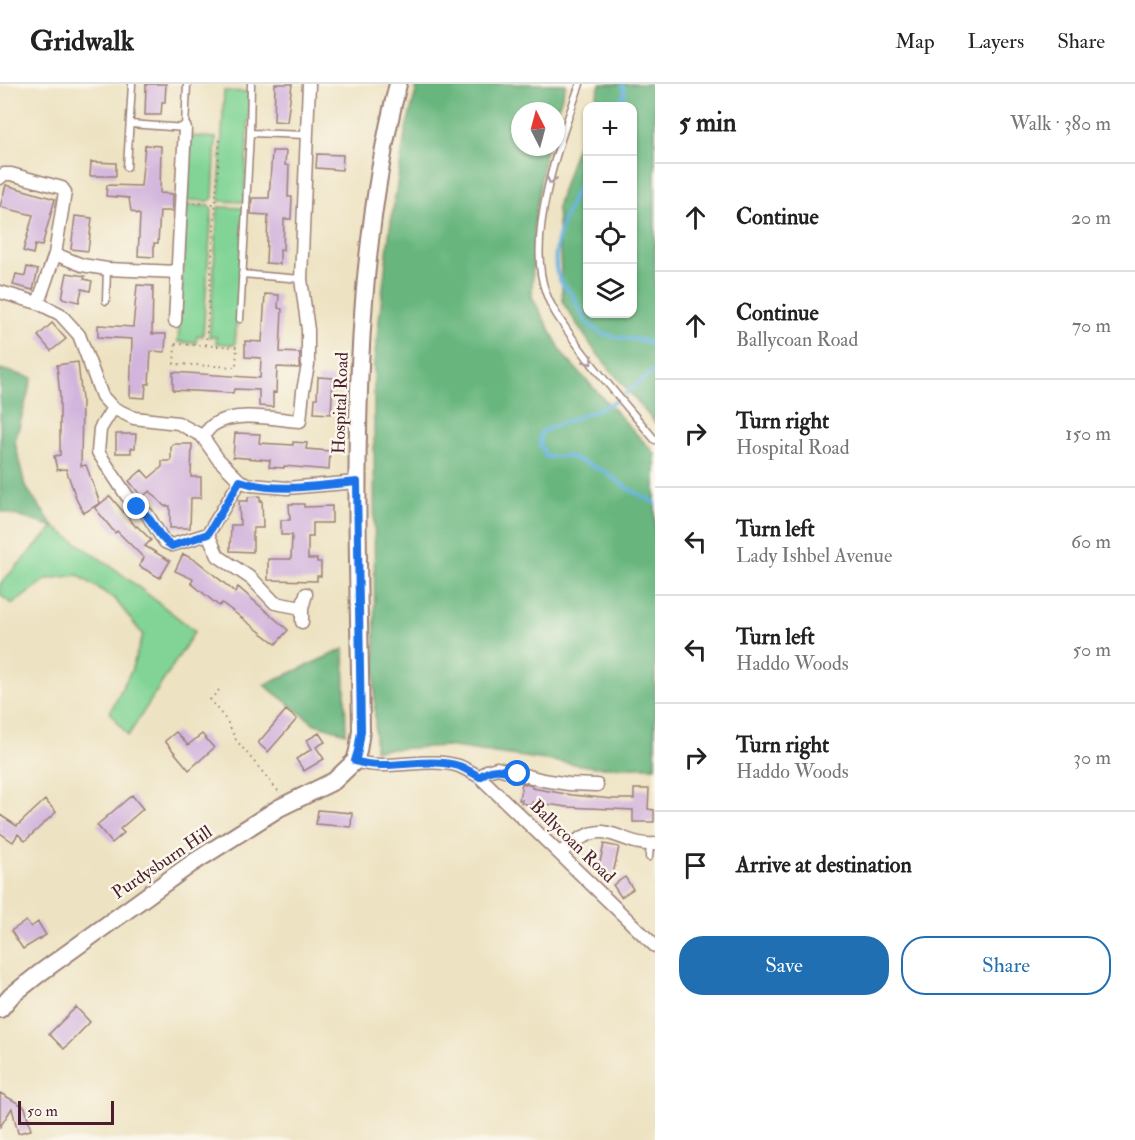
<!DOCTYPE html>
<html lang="en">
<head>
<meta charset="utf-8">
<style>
  body { margin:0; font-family:"IM FELL Double Pica",serif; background:#f2f2f2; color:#222 }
  .controls { position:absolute; right:18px; top:18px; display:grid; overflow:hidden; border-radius:12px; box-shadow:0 2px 4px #0004 }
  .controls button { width:54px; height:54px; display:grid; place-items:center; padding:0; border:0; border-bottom:2px solid #e0e0e0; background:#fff; color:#222; font:30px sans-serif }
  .compass { position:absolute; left:511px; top:18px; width:54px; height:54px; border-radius:50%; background:#fff; box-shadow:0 2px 4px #0004; rotate:354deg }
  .scale { position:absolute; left:18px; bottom:15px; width:96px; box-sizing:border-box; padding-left:6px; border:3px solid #4a1f2b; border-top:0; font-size:16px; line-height:21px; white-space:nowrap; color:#4a1f2b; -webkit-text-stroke:4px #fbf7ec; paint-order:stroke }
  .stop { position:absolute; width:18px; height:18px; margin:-14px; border:4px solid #1a73e8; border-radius:50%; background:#fff }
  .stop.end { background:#1a73e8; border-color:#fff; box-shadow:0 2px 6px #0008 }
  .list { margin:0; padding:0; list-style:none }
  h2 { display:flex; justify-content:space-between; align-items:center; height:78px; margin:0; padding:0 24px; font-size:26px }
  h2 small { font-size:20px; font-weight:400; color:#767676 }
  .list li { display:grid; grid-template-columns:39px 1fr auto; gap:18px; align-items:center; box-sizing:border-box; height:108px; padding:0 24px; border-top:2px solid #e0e0e0 }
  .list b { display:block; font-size:22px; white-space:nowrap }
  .list p { margin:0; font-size:20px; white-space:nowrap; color:#767676 }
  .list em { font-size:20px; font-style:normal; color:#767676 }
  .actions { display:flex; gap:12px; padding:18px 24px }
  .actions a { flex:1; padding:14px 0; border:2px solid #1f6fb2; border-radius:24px; text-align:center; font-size:21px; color:#1f6fb2 }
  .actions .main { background:#1f6fb2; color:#fff }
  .icon { flex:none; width:33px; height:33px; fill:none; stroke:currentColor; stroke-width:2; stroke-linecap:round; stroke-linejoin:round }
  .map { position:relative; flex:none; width:655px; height:1056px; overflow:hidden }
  header { display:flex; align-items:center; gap:36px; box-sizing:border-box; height:84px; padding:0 30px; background:#fff; border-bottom:2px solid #e0e0e0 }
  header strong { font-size:28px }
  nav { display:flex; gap:33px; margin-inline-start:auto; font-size:21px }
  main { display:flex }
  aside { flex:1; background:#fff }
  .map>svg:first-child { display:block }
  .green { fill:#81d495; stroke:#667a60; stroke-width:1.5 }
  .forest { fill:#68b67e; stroke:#596a54; stroke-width:1.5 }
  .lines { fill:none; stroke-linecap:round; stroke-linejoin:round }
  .stream { stroke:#65b3df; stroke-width:4 }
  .building { fill:#d2b4dd }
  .lane-casing { stroke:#9c8076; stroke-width:9 }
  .street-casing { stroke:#9c8076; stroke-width:15 }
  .secondary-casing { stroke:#9c8076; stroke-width:20 }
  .path { stroke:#9c8076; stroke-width:2; stroke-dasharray:1.5 4.5; stroke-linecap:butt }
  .lane { stroke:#fff; stroke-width:6 }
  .street { stroke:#fff; stroke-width:12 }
  .secondary { stroke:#fff; stroke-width:16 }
  .oneway { stroke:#ae9aa0 }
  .route { stroke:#1a73e8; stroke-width:8 }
  .labels { text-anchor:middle; stroke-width:5; stroke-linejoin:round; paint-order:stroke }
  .street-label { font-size:18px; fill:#4a1f2b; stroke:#fbf7ec }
</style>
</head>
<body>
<header>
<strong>Gridwalk</strong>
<nav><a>Map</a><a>Layers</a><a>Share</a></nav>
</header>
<main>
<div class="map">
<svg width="655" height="1056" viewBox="0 0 655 1056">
  <rect width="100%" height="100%" fill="#fbf7ec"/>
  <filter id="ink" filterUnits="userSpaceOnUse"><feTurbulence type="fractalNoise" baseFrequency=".0167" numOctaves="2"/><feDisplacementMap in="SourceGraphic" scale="12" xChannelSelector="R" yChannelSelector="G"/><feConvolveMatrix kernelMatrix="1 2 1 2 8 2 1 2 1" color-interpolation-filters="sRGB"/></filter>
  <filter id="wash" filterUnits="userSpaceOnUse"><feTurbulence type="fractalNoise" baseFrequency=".008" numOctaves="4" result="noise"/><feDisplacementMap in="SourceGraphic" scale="24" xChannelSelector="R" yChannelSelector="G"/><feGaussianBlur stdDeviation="1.35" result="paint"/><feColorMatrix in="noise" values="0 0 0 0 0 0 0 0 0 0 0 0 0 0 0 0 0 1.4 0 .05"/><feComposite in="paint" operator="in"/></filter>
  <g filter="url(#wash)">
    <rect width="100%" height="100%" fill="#ede2c1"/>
    <!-- green -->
    <path class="green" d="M224,7l26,1 -6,110 -25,-1z
      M190,52l26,2 -3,60 -4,3 -22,-1z
      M187,121l22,1 3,4 -9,126h-6l-1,7 -18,-1z
      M218,123l27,1 -10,137 -19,-2v-6h-7z
      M54,443l61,42 80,62 -67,105 -18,-24 21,-41 12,-36 -28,-36 -37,-24 -31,4 -34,25 -13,-9v-11z"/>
    <!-- forest -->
    <path class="forest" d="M418,0h148l-10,31v-4h-36v36h26l-12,77 -2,73 32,59 91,98v313h-60l-149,-21 -71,4 -1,-387 16,-135 16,-99z
      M600,0h55v339l-60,-72 -32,-48 -6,-96 15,-48 15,-37 1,192h44v-208h-39z
      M0,285l32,9 -17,64 10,44 29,41 -54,-16z
      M344,565l2,84 -31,-9 -51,-39z"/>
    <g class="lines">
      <!-- stream -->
      <path class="stream" d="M617,22l8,-13 -3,-9
        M588,82c-13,28 -44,84 -28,114 3,7 11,11 14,18 8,15 11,28 28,35 16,8 39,3 53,13
        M625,310l30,-24
        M616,317c-24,12 -50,20 -75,31l-1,13 6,12 22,-1 36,15 23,17 28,15"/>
    </g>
    <g id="blocks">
      <!-- building -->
      <path class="building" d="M146,0h20l-1,18h-3l-1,13h-16z
        M275,0h17l-5,38 -13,-1z
        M145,61l16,1 -1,47 13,1 -1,17h-12l-2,32h-4v14l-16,-1 2,-41 -9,-4 -2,-13 -23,-2 1,-11 34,1z
        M272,67h14l-1,14 4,1 -1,31h4l-1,22h-7l-1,31 -3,-1v15l-14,-1 2,-48 -17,-1 1,-16h17z
        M317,70l26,1 -1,15 -26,-2z
        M91,78l25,1v13h-26z
        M6,101l49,14 -13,47 -7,-1 -2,9 -10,-3 10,-36 -33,-8z
        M75,132l17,2 -4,33 -17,-2z
        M27,183l11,3 -5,20 -20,-5 3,-11 9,2z
        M67,189l18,3 -1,3 8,2 -2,10 -8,-2 -3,13 -17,-4z
        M137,201l16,1 -1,48h14l-1,18 -14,-1 -2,33h-3l-1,14 -15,-1 2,-58 -34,-2v-12l35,2z
        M265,210l14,1 -1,13 4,1 -2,43 20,1 -1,15 -22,-1 -1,26 -3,-1v15l-14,-1v-16l-25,-1 -1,4 -60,-3v-18l87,6 1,-20 -16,-1v-16l17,1z
        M52,239l14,16 -15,12 -13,-15z
        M78,278l4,38 -1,66 5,-1 14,38 -16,10 -7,-12 -11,-32 -9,1 -3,-14 6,-1v-59l-3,-31z
        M318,293l15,1 -2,36 -17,-1 1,-15h2z
        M235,349l25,1 -1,9 34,2v-3l14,1 -1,6 24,2 -1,19 -45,-4v2l-15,-1 1,-7 -37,-3z
        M116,350h20l-1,14h-4v5h-15z
        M174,360h18l-1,33h10v21h-10l-1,30h-20v-22h-6l-14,-15 -8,6 -13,-16 13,-11 7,8 13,-11v-6h9v-14z
        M110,412l26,31 1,-1 14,14 -6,6 25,15 -10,17 -21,-12 5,-8 -27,-27 -2,2 -20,-25z
        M260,412v5l2,-1 1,28h-10v24l-23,-1 1,-26h9l-1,-24h9v-4z
        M289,420h15v3l28,-1v17h-19v14h-5v22h9v3h4v14h-4v5l-49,-1v-21h23l1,-24h-11v-15h9z
        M183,470l14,7 38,31 3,-5 50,43 -12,14 -54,-41 -3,3 -28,-23 2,-4 -18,-8z
        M286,626l11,9 -29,33 -10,-9z
        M176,648l12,13 14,-11 12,14 -25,22 -24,-29z
        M319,649l6,9 -9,5 8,12 -20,12 -8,-12 16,-10 -5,-9z
        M522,699l10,3v2l40,7 41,4h21v-10h15l-1,20 6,1v12h-21v-12l-66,-3 -35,-5v3l-11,-2 1,-3h-3z
        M132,711l11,14 -23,20 4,4 -12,10 -15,-18z
        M45,716l11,12 -31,29 -7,-7 -5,8 -13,-9v-18l17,11z
        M318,726l34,3 -1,14 -35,-3z
        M604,760l15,3 -6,27 -15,-3z
        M625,793l8,12 -12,8 -8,-12z
        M26,837l5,6 7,-5 8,13 -23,14 -12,-18z
        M76,923l14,15 -26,27 -15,-15z
        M0,1009l25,14 6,23 -13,3 -6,-25 -12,19z"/>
    </g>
  </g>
  <g filter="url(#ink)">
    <use href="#blocks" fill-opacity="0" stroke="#9c8076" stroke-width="1.5"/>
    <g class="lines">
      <defs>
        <path id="lane" d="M580,0c-20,55 -55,154 -34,209 5,15 14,27 23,40 26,38 57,72 86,107
          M130,40l55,4 2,-44
          M250,49l1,-49
          M127,83l5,-83
          M242,190l59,5
          M106,217l1,-32
          M240,235l10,-186 57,2
          M649,773l1,-12"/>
        <path id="street" d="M0,94l4,-4h7l51,14 3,4 -10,62 -17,49
          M55,170l27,11 25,4 71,3
          M0,208l38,11 22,11 19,21 23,61 11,12 21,10 44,5 24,13 16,23 22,22 11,4 36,3 70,-6
          M175,237l10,-193
          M113,324l-13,21 -2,23 29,44 20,18 13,21 5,7 7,3 36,-11 32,-53
          M202,352c4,-3 7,-8 11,-11 23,-15 61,-6 87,-4l3,-30 5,-26v-35l-7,-51 8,-195
          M208,450l10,22 34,23 23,24 27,5
          M302,538v-14l4,-14
          M355,677c32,11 70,-5 104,5 7,3 14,7 21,11l175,169
          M480,693l7,-6 10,-3 46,12 26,4 28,1
          M560,769c12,-9 27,-22 43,-21 17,2 31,14 52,12"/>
        <path id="secondary" d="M0,925l11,-13 29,-23 151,-109 88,-56 55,-27 21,-20 3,-10 3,-20c-3,-216 -16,-435 37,-647"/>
      </defs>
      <!-- lane casing -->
      <use href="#lane" class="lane-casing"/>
      <!-- street casing -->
      <use href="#street" class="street-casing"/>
      <!-- secondary casing -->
      <use href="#secondary" class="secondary-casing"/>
      <!-- path -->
      <path class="path" d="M194,119l21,1
        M175,260l62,3 -1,20 -62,-3z
        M206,261l14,-207
        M219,606l-9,10 17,21 9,19 43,52"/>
      <!-- lane -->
      <use href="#lane" class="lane"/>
      <!-- street -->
      <use href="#street" class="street"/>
      <!-- secondary -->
      <use href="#secondary" class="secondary"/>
    </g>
    <!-- one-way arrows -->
    <defs><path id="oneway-chevron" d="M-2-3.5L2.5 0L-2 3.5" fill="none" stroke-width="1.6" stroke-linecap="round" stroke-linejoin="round" transform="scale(1.5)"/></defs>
    <g class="oneway">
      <use href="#oneway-chevron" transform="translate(551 96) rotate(102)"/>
      <use href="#oneway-chevron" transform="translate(589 277) rotate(54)"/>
    </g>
  </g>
  <g class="lines" filter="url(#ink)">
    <!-- route -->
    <path class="route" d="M137,423c18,12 18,29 35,39l36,-12 32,-53c37,13 79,4 117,1l4,249 -3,20 -3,10c32,11 70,-5 104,5 7,3 14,7 21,11 12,-11 23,-7 38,-3"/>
  </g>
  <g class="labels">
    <!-- street labels -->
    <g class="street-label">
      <text transform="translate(340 319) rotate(-88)" y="6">Hospital Road</text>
      <text transform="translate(573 757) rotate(44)" y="6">Ballycoan Road</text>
      <text transform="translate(162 778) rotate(-34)" y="6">Purdysburn Hill</text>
    </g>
  </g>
</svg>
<div class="controls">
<button>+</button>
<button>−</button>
<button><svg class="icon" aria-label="locate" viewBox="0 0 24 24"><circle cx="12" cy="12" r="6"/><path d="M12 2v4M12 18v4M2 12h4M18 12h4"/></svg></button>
<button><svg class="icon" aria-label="layers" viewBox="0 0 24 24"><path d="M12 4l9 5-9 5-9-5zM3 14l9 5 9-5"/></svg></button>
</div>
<svg class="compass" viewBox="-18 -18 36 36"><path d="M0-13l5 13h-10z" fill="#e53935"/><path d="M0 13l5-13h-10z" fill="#767676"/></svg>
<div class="scale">50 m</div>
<div class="stop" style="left:518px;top:690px"></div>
<div class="stop end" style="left:137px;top:423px"></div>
</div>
<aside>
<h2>5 min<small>Walk · 380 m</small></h2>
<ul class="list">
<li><svg class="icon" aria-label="ahead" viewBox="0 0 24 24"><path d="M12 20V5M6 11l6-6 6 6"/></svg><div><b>Continue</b></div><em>20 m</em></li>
<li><svg class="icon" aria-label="ahead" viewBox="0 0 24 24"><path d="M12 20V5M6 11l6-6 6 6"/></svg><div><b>Continue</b><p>Ballycoan Road</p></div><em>70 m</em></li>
<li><svg class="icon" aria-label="right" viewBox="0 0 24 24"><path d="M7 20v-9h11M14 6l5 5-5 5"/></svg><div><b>Turn right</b><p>Hospital Road</p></div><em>150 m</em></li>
<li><svg class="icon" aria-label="left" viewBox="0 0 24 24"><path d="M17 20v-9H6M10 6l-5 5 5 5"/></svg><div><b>Turn left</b><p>Lady Ishbel Avenue</p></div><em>60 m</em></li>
<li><svg class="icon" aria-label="left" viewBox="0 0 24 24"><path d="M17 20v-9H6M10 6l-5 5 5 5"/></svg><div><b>Turn left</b><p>Haddo Woods</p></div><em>50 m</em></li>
<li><svg class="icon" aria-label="right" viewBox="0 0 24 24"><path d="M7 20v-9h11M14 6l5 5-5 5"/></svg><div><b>Turn right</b><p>Haddo Woods</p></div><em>30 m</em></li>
<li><svg class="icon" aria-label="arrive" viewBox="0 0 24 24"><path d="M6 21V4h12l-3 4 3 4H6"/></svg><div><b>Arrive at destination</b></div></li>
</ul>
<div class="actions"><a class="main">Save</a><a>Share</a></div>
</aside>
</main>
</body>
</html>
